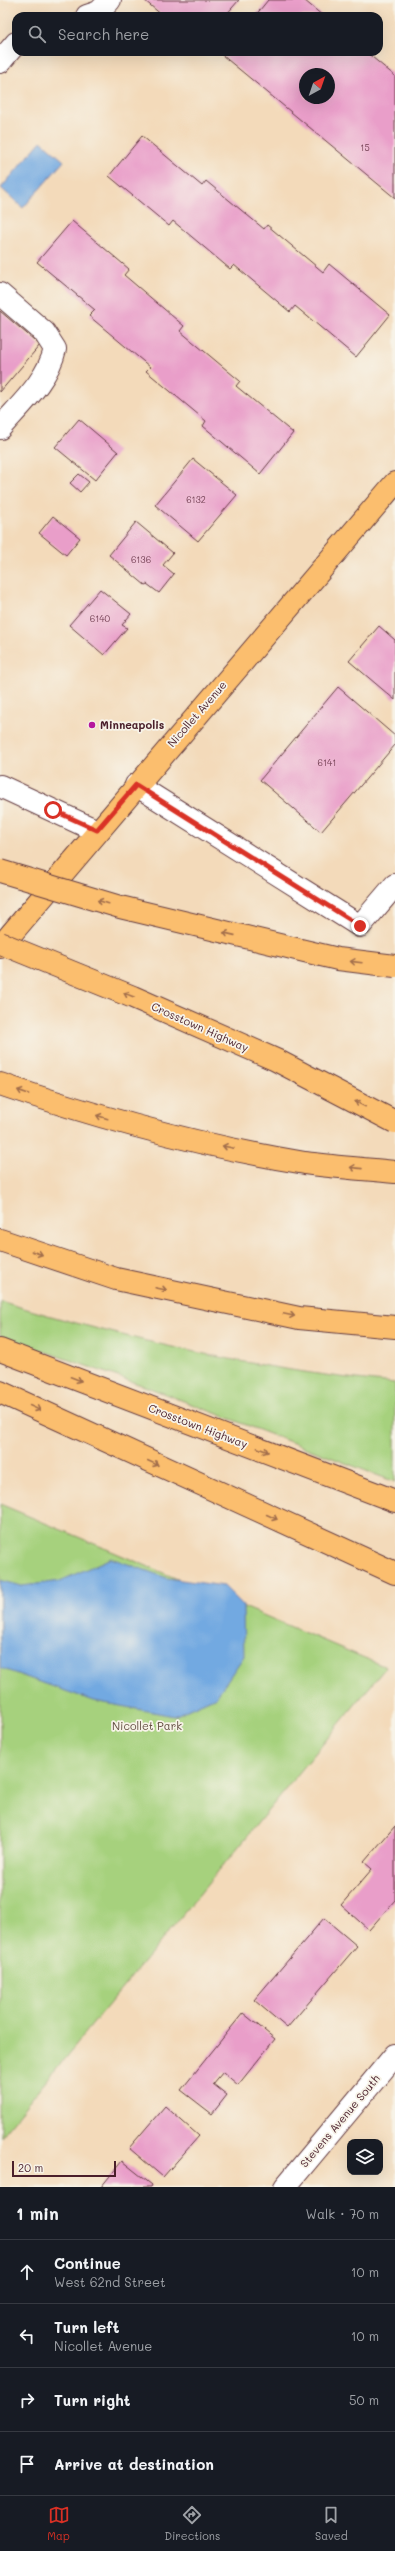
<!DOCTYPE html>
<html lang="en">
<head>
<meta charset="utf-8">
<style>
  body { margin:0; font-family:Mali,sans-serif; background:#242831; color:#f1f3f6 }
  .controls { position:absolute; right:12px; bottom:12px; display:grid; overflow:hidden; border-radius:8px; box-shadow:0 4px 16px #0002 }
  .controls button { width:36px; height:36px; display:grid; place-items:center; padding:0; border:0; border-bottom:1px solid #363941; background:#171b24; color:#f1f3f6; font:20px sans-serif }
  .compass { position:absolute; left:299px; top:68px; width:36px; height:36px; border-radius:50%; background:#171b24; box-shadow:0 4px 16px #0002; rotate:40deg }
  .scale { position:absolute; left:12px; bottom:10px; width:104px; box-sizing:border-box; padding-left:4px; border:2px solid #4a1f2b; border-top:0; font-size:11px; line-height:14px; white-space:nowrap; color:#4a1f2b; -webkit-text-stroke:3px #f7f3e8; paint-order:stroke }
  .stop { position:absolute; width:12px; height:12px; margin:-9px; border:3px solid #d93025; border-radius:50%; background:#fff }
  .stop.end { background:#d93025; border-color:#fff; box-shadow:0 1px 4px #0008 }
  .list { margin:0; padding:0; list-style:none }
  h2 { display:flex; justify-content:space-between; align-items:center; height:52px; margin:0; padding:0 16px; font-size:17px }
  h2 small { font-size:13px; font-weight:400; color:#9ea1a6 }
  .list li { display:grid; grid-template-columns:26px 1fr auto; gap:12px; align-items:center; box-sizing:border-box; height:64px; padding:0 16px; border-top:1px solid #363941 }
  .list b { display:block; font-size:15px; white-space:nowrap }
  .list p { margin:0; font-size:13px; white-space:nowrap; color:#9ea1a6 }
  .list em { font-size:13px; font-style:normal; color:#9ea1a6 }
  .icon { flex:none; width:22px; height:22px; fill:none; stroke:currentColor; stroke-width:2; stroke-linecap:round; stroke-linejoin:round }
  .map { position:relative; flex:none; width:395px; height:2187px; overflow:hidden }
  .search { position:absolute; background:#171b24; box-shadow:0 4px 16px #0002; left:12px; right:12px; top:12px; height:44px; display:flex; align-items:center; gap:10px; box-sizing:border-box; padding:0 14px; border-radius:12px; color:#9ea1a6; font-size:15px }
  .sheet { height:308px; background:#171b24 }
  nav { display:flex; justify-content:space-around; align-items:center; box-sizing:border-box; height:56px; border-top:1px solid #363941; background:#171b24; font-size:11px; color:#9ea1a6 }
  nav a { display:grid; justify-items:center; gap:2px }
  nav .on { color:#d93025 }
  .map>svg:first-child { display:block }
  .green { fill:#a6d17d; stroke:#787854 }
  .water { fill:#72a9e1; stroke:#5e6486 }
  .building { fill:#e99ec9; fill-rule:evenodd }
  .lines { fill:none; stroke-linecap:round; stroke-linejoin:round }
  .minor-casing { stroke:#633b40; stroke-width:24 }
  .major-casing { stroke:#633b40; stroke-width:24 }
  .highway-casing { stroke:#633b40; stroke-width:24 }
  .minor { stroke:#fff; stroke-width:22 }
  .major { stroke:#fbbe6e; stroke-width:22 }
  .highway { stroke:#fbbe6e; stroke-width:22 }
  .highway-bridge-casing { stroke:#633b40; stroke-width:24; stroke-linecap:butt }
  .highway-bridge { stroke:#fbbe6e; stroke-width:22 }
  .oneway { stroke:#a26e4c }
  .route { stroke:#d93025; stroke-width:5 }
  .poi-dot { fill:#b5179e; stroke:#f7f3e8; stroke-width:1.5 }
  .labels { text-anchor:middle; stroke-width:3.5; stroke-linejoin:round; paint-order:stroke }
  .number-label { font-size:9px; fill:#723f52 }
  .street-label { font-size:11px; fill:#4a1f2b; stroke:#f7f3e8 }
  .poi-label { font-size:11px; font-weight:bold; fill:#4a1f2b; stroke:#f7f3e8; text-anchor:start }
  .park-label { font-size:11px; fill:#614c40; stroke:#f7f3e8 }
</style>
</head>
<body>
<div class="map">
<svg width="395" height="2187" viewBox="0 0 395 2187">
  <rect width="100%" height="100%" fill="#f7f3e8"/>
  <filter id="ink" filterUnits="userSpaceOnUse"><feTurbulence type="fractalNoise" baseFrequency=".025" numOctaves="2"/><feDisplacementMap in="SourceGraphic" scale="8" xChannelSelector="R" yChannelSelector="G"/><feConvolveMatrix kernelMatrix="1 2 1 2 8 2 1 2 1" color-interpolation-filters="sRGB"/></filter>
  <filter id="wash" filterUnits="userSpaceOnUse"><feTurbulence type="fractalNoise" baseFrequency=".012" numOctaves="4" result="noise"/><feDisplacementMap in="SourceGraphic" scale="16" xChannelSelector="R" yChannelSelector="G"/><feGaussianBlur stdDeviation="0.9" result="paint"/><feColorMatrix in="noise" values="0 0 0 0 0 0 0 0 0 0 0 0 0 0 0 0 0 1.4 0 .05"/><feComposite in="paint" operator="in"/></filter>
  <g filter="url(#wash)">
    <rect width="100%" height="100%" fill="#f3daba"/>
    <!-- green -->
    <path class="green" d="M0,1301c128,39 262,70 395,82v99l-248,-95 -147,-51z
      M0,1504l386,163 -386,470z"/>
    <!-- water -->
    <path class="water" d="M41,141l23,20 -41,47 -22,-20z
      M111,1558l56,20 57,8 19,19 1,51 -28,41 -42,19 -80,-15 -94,-33v-88l22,6 38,-5z"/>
    <g id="blocks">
      <!-- building -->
      <path class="building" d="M144,0h95l-14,16h-62z
        M268,0h36l19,16h-68z
        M225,52h141l29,24v122l-173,-143zM305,74h24v24h-24z
        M142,136l60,50 4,-5 58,48 3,-4 56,47 6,-8 61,51 -34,42 -61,-51 -5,6 -56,-47 -4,4 -57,-48 -4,5 -60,-50z
        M72,221l57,48 -5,6 60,51 -4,5 60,50 -4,5 57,47 -33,41 -57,-48 3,-5 -60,-50 4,-4 -61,-51 6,-6 -58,-48z
        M0,311l40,34 -40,47z
        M79,419l39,33 -23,28 -40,-33z
        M193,459l44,36 -39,46 -43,-36z
        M79,474l10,8 -9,10 -10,-9z
        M53,516l27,22 -14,17 -27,-22z
        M136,522l37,31 -10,12 11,9 -15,19 -12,-9 -2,1 -36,-30z
        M100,589l31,25 -9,11 5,3 -23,27 -35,-30z
        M379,626l16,14v60l-46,-39z
        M338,687l57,49v9l-74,87 -61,-52z
        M395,1826v74l-26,30 -28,-25 31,-36 -8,-7z
        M324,1918l33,28 -70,82 -33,-28z
        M243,2013l32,26 -37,46 -15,-13 -10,12 14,11 -15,19 -31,-24z
        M165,2106l34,30 -36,41 -34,-29z
        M122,2161l30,24 -1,2h-50z"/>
    </g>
  </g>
  <g filter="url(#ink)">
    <use href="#blocks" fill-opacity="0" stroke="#633b40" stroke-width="1"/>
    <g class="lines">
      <defs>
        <path id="minor" d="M87,16l12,-4 11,-12
          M0,62l16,-19
          M0,294l44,38 11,17c-7,31 -34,55 -55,79
          M136,785l224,141 35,-41
          M0,786l97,45
          M285,2187l110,-132"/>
        <path id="major" d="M0,947l395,-464"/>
        <path id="highway" d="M0,1084c99,34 201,62 305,79 29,4 60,6 90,9
          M0,1240l116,39 183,39 96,9
          M0,1350l395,151
          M0,1392l395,181"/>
      </defs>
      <!-- minor casing -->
      <use href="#minor" class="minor-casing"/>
      <!-- major casing -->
      <use href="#major" class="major-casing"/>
      <!-- highway casing -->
      <use href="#highway" class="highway-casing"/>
      <!-- minor -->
      <use href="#minor" class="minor"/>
      <!-- major -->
      <use href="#major" class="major"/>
      <!-- highway -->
      <use href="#highway" class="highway"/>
      <defs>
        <path id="highway-bridge" d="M0,871l120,36 218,52 57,7
          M0,943l133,54 143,63 119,62"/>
      </defs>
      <!-- highway-bridge casing -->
      <use href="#highway-bridge" class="highway-bridge-casing"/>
      <!-- highway-bridge -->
      <use href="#highway-bridge" class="highway-bridge"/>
    </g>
    <!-- one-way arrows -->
    <defs><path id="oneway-shaft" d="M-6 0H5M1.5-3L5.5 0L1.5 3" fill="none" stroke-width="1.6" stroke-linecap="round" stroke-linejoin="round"/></defs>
    <g class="oneway">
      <use href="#oneway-shaft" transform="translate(103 902) rotate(-163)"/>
      <use href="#oneway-shaft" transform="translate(229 934) rotate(-167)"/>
      <use href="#oneway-shaft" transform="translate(356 962) rotate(-173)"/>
      <use href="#oneway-shaft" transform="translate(129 995) rotate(-158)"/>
      <use href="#oneway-shaft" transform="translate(23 1092) rotate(-161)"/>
      <use href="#oneway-shaft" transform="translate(360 1104) rotate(-153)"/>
      <use href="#oneway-shaft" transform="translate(102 1117) rotate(-163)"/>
      <use href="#oneway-shaft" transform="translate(228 1147) rotate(-168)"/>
      <use href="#oneway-shaft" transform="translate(356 1168) rotate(-174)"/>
      <use href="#oneway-shaft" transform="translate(37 1253) rotate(19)"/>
      <use href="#oneway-shaft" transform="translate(161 1289) rotate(12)"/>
      <use href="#oneway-shaft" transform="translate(289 1315) rotate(12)"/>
      <use href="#oneway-shaft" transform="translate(76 1379) rotate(21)"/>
      <use href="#oneway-shaft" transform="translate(35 1408) rotate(25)"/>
      <use href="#oneway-shaft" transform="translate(263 1450) rotate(21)"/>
      <use href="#oneway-shaft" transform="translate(153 1463) rotate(25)"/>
      <use href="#oneway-shaft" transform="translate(272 1517) rotate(25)"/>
    </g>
  </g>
  <g class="lines" filter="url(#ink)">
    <!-- route -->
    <path class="route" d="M53,810l44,20 39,-45 224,141"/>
  </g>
  <!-- markers -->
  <circle class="poi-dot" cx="92" cy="725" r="4"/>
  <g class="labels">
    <!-- number labels -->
    <g class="number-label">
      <text x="365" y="151">15</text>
      <text x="196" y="503">6132</text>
      <text x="141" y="563">6136</text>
      <text x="100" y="622">6140</text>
      <text x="327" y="766">6141</text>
    </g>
    <!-- street labels -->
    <g class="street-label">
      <text transform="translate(197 714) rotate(-49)" y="4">Nicollet Avenue</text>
      <text transform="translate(200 1027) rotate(24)" y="4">Crosstown Highway</text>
      <text transform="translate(198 1426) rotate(21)" y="4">Crosstown Highway</text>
      <text transform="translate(340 2121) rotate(-50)" y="4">Stevens Avenue South</text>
    </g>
    <!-- poi labels -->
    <g class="poi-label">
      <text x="100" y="729">Minneapolis</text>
    </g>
    <!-- park labels -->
    <g class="park-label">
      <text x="147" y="1730">Nicollet Park</text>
    </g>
  </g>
</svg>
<div class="controls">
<button><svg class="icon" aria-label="layers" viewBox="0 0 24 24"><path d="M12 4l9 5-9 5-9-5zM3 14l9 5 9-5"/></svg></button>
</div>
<svg class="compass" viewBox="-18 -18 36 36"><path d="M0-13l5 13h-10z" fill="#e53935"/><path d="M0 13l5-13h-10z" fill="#9ea1a6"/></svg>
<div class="scale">20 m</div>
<div class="stop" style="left:53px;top:810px"></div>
<div class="stop end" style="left:360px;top:926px"></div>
<div class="search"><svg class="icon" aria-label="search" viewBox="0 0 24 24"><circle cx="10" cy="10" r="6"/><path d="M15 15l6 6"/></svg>Search here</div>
</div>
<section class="sheet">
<h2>1 min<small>Walk · 70 m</small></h2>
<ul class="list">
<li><svg class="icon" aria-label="ahead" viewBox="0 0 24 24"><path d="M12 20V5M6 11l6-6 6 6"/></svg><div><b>Continue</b><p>West 62nd Street</p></div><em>10 m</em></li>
<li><svg class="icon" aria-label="left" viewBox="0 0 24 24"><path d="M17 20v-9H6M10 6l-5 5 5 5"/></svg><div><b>Turn left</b><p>Nicollet Avenue</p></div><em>10 m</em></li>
<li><svg class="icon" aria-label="right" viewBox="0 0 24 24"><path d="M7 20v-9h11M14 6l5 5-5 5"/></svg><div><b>Turn right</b></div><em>50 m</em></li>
<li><svg class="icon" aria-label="arrive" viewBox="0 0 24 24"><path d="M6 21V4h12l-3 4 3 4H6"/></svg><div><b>Arrive at destination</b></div></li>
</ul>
</section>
<nav>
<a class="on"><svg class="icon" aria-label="map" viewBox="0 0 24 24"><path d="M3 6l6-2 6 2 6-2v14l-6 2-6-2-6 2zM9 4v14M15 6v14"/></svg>Map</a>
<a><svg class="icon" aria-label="directions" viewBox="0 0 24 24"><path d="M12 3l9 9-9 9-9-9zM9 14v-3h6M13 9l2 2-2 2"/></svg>Directions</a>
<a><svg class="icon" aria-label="saved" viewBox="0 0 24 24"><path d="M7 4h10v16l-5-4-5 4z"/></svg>Saved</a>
</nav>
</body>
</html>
